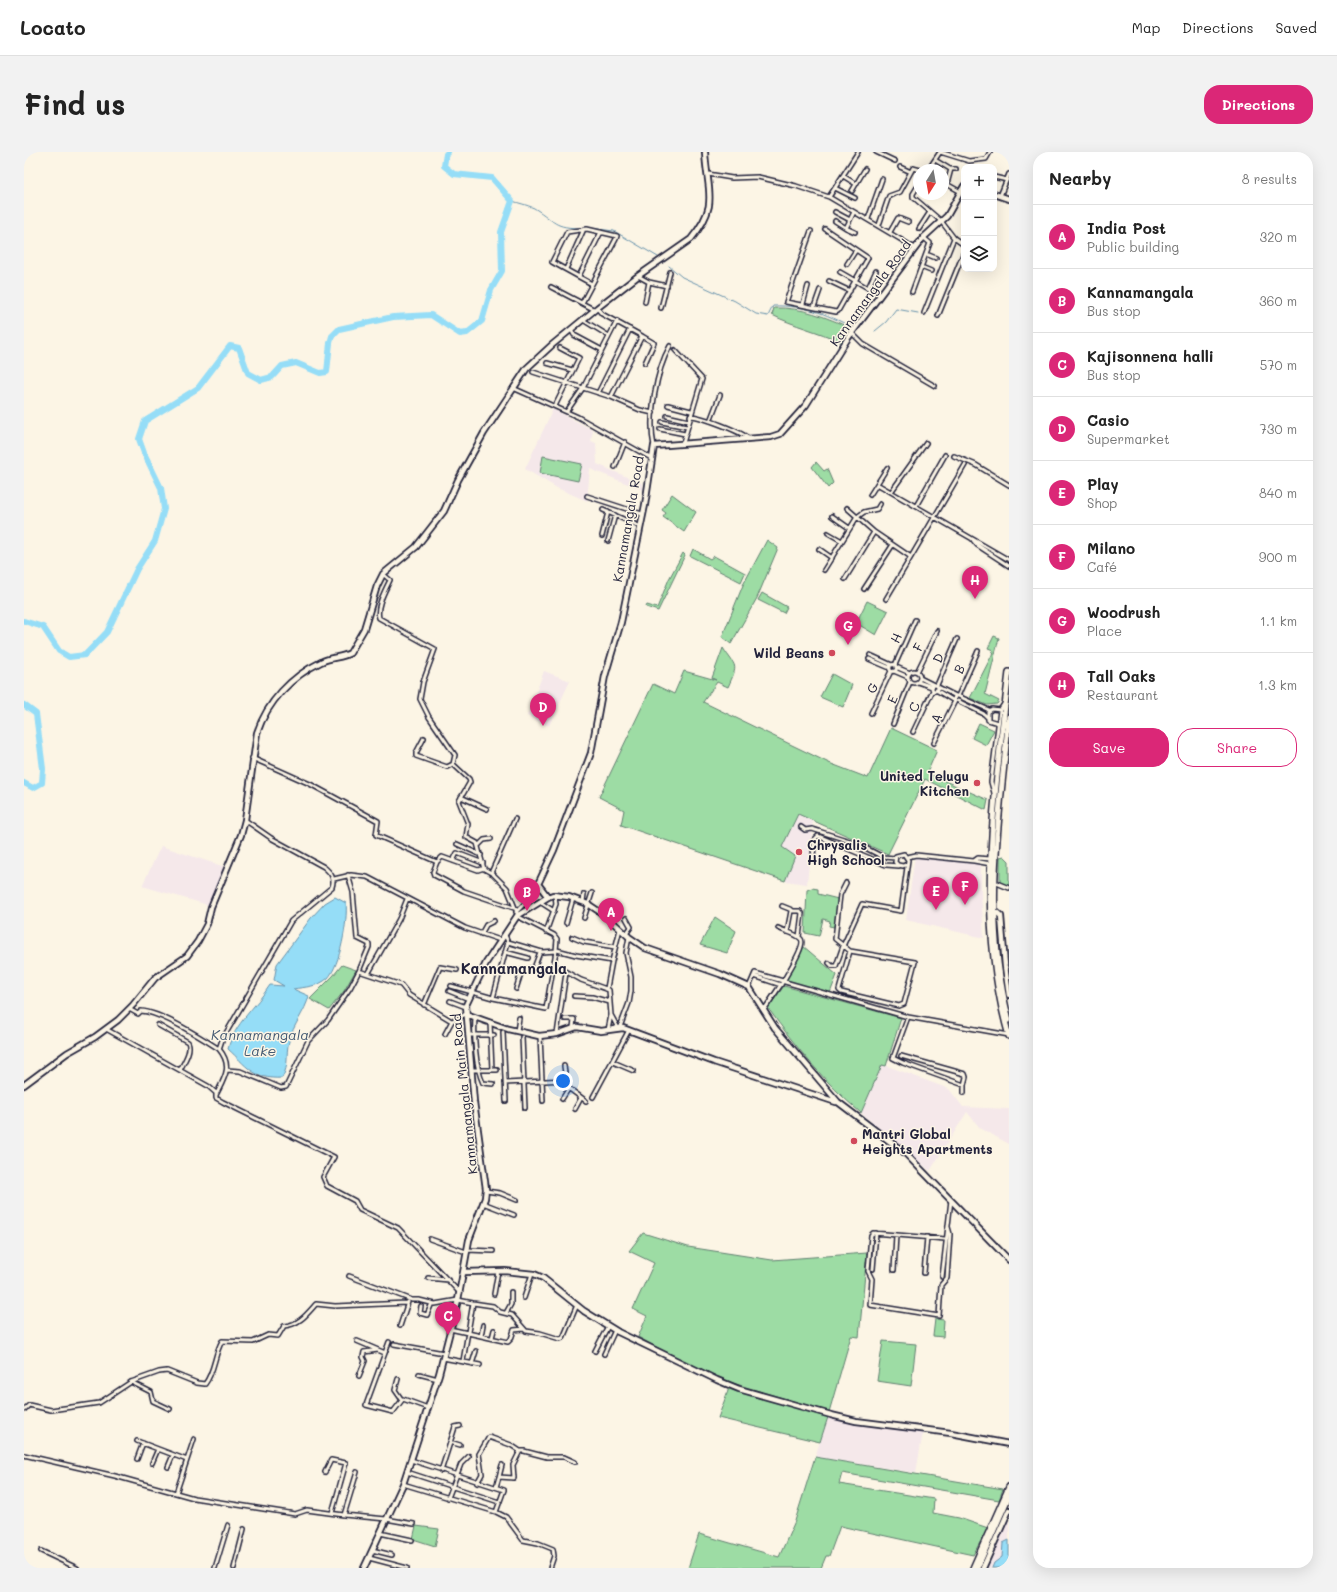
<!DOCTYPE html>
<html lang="en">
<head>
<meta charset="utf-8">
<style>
  body { margin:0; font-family:Mali,sans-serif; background:#f2f2f2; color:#222 }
  .controls { position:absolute; right:12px; top:12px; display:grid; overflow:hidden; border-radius:8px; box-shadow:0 4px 16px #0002 }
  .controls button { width:36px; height:36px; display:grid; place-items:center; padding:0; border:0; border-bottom:1px solid #e0e0e0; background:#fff; color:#222; font:20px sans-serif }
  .compass { position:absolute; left:889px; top:12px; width:36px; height:36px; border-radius:50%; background:#fff; box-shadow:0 4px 16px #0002; rotate:191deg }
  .you { position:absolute; left:539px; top:929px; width:14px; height:14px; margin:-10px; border:3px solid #fff; border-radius:50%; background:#1a73e8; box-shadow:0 0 0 6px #1a73e833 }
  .badge { display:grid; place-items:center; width:26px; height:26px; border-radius:50%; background:#db2777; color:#fff; font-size:13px; font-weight:700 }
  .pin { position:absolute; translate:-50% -33px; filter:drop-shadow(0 1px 2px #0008) }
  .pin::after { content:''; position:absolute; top:21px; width:14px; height:12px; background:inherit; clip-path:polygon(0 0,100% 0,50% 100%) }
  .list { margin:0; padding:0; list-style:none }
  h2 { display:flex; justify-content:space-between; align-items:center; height:52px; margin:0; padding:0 16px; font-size:17px }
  h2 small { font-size:13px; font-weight:400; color:#767676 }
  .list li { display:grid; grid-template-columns:26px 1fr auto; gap:12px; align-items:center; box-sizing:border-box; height:64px; padding:0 16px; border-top:1px solid #e0e0e0 }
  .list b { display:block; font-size:15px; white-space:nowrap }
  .list p { margin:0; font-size:13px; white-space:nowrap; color:#767676 }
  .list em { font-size:13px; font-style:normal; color:#767676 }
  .actions { display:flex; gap:8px; padding:12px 16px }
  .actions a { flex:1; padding:9px 0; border:1px solid #db2777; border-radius:16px; text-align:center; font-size:14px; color:#db2777 }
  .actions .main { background:#db2777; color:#fff }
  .icon { flex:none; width:22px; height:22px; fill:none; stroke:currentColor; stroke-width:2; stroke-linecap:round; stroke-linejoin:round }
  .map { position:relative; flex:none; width:985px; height:1416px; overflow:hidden; border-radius:16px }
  header { display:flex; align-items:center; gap:24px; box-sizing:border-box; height:56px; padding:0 20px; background:#fff; border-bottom:1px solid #e0e0e0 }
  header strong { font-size:19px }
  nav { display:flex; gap:22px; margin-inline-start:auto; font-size:14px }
  .intro { display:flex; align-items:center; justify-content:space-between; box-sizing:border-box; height:96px; padding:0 24px }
  h1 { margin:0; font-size:28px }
  .button { padding:10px 18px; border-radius:16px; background:#db2777; color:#fff; font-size:14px; font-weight:700 }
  main { display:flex; gap:24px; padding:0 24px }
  aside { flex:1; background:#fff; border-radius:16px; box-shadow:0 4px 16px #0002 }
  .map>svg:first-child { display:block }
  .built { fill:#f5e8ea }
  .green { fill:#9ddca4; stroke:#607f70 }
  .water { fill:#95ddf7; stroke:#6792ac }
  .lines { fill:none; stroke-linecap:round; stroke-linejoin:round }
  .stream { stroke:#6792ac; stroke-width:1 }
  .river { stroke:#95ddf7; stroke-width:6 }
  .street-casing { stroke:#22223b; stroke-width:6 }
  .secondary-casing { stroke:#22223b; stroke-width:8 }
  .primary-casing { stroke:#22223b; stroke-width:8 }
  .street { stroke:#fcf5e5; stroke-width:3 }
  .secondary { stroke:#fcf5e5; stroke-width:4.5 }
  .primary { stroke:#fcf5e5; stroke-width:5 }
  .poi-dot { fill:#d1495b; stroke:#fcf5e5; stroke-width:1.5 }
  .labels { text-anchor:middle; stroke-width:3; stroke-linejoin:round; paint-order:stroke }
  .street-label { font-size:13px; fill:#22223b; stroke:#fcf5e5 }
  .poi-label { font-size:13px; font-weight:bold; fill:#22223b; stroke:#fcf5e5; text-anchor:end }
  .water-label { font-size:14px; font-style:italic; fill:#445a73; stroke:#fcf5e5 }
  .quarter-label { font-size:15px; font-weight:bold; fill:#22223b; stroke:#fcf5e5 }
</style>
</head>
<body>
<header>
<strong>Locato</strong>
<nav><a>Map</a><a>Directions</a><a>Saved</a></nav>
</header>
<div class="intro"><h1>Find us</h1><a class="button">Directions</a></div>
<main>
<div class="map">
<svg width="985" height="1416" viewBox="0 0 985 1416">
  <rect width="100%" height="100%" fill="#fcf5e5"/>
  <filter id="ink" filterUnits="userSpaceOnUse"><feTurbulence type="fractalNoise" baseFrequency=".025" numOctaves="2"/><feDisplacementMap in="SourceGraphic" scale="8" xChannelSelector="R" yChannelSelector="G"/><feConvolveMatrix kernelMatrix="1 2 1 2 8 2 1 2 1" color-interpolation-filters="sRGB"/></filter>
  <g filter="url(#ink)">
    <!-- built -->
    <path class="built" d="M529,257l40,21 -2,11 5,2 1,21 46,20v6l-53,-21 -3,32 -30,-13 -32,-19z
      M520,519l26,10 -21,45 -22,-10z
      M774,662l15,7 -6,63 -22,-3 -3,-34z
      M137,694l64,21 -17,38 -66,-19z
      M891,704l66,8v29l3,45 -78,-18z
      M858,912l67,25 14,18 46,2v35l-29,-16 -13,-16 -37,59 -69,-58z
      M804,1265l95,15 -7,41 -101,-16z
      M985,1366v50h-22z"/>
    <!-- green -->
    <path class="green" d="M750,156c29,-1 51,9 77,20l-10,14c-23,-11 -47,-16 -69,-27z
      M519,304l39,8 -4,17 -38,-8z
      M792,310l8,9 3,-2 6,14 -5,5 -16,-21z
      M648,342l24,18 -12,20 -21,-15 3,-4 -4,-3z
      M743,388l11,8 -21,50 -26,46 -9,-7 21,-52z
      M669,397l17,10 4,-3 31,17 -4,9 -51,-26z
      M659,401l2,2 -27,56 -12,-4 1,-2 10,3 12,-29z
      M738,441l25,14 -3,6 -26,-13z
      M843,449l21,10 -12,24 -20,-12z
      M970,484l5,2 -14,56 14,7 -2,3 -10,1 -17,-7 22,-43 1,-5 -5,-2z
      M699,496c13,20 16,15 5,39l-11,-5 -14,20 126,61 39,15 23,-50 46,22 -10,23 61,27 -2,10 -61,-31 -37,75 -90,-40 -16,33 13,9 -10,25 -164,-56 3,-15 -25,-13 54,-113 21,10 10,-23 32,9 -4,-2z
      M808,522l20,11 -9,22 -23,-10z
      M955,571l15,7 -8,15 -14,-7z
      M980,704l5,5v25l-9,-4v-25z
      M788,736l6,1v5l20,5 -4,28 -5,-1 1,-5 -7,-2 -4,17 -14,-3 2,-43z
      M691,765l21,14 -9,22 -27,-8z
      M779,794l34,29 -7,18 -44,-13z
      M318,813l14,5 -12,21 -15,19 -19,-11 23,-23z
      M760,834l117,32 -15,48 -4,-1 -21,48c-36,-30 -66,-67 -93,-105z
      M619,1081l45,14 84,13 95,-7 -8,84 -8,-1 -22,76 -103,-31 -55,-26 -33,-18 9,-21 -14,-7 21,-46 -25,-12z
      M911,1167l9,1 -1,17 -10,-1z
      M859,1189l33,3 -5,42 -34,-5z
      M705,1236l99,29 -8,25 -102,-24z
      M791,1305l188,32 -4,11 -157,-27 -3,11 95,15 -1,14 26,5 29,10 -15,27 -133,-29 -11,30h-3l-5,12h-133l11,-34 80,23 16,-36z
      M392,1374l23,3 -4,17 -22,-7z"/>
    <!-- water -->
    <path class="water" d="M311,745l11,6c2,18 -6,62 -18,75 -10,9 -23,9 -35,11l16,7c-4,16 -16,29 -20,45 -4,15 1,23 -7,37 -29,2 -36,-13 -54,-29 6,-25 28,-42 42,-64l14,1 -10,-6 3,-16 34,-46 14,-15z
      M985,1388v28h-17l2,-5 8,-6 1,-14z"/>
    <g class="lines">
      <!-- stream -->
      <path class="stream" d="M488,49c7,2 15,4 22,7 23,14 18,20 49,20
        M566,76l24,3 44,26
        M645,114l13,11 53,24 21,13 12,2 5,-10c32,-1 51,7 79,21
        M851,179l11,-9 10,-13 22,4"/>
      <!-- river -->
      <path class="river" d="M0,469l19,6 16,24 10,6 16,-2 22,-23 30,-63 18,-28 9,-32 -3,-21 -17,-35 -5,-14 6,-18 53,-33 32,-42 9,2 9,25 13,7 11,-3 10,-11 14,-3 24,10 7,-1 3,-29 2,-7 7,-7 54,-12 38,-2 29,19 7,-1 15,-12 9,-31 11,-19 -1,-39 11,-31 -20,-23 -38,-4 -10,-8 2,-12 2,-2
        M0,553l12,9 7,55 -1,14 -9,5 -9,-5"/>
      <defs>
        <path id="street" d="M852,0l19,9
          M916,0l29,9 17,-2 4,-7
          M911,8l15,9h6
          M876,15l11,5
          M904,18l12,-18
          M684,22l24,4 26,-1 38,9 33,11 86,51
          M819,24l13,8
          M970,25l13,3
          M919,30l18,10
          M895,32l-6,10v3l28,24 13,17 10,7
          M923,32l4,-15
          M811,36l20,10
          M828,39l13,-22
          M976,44l9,-22
          M805,45l29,-45
          M811,60l15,8
          M844,67l14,-40
          M811,69l11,7 8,-16
          M855,73l10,-29 11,-4 13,-24 7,2
          M822,76l9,4
          M895,77l11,-17
          M787,79l-25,71 50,10 2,-1 30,-53 -43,-29
          M866,80l8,-14 10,4
          M902,102l10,4
          M823,112l9,-14
          M897,115l10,4
          M542,117l18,-40
          M816,120l40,23
          M555,124l22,-44
          M614,124l11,6 18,4
          M805,129l21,10
          M527,135l44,23
          M844,136l8,-17
          M888,140l18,-49 -6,-5
          M621,150l4,-20
          M558,151l34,-64 1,-3 -30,-7 -20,3 -15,30 40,22
          M779,152l5,-18
          M790,155l6,-17
          M573,156l5,6 40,22 -31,61
          M637,156l9,-36
          M900,161l30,-75
          M914,164l26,-64
          M559,168l26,16
          M547,177l3,6 28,15
          M828,181l11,11 72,42
          M618,184l12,7 -9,20
          M651,198l27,29 -19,64
          M523,211l25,7
          M509,220l78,25 29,13 13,3
          M489,236l65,29 73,41
          M574,241l32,-64
          M644,253l23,6
          M531,254l24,-48 -19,-10
          M543,259l16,-23 34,-67
          M643,264l22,5
          M666,264c11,0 52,16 59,23
          M686,269l10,-26
          M638,270l25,5
          M636,277l25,5
          M630,294c-6,-28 2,-75 16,-100
          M930,304l22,9 33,20
          M591,315l10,-25
          M853,332l132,76
          M867,340l35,-49
          M846,343l17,-27
          M563,344l55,18
          M892,354l29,-51
          M823,356l27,24 37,25 -25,42
          M579,358l36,16
          M808,364l17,12
          M804,381l14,8
          M578,384l6,-24
          M949,388l4,5 32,21
          M584,389l7,-26
          M795,397l13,9
          M887,405l54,-92
          M800,418l33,-53 7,-5 13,-3 3,-5
          M359,422l7,6c-5,11 -14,26 -11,38l56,31 -12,33 -3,17 9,18 26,38 -2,9 16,15 1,3 -11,19 9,23 -2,13 11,6 7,26 9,5 14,14 11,27
          M821,427l29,-47
          M840,437l28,-43
          M846,503l22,10
          M845,507l21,9
          M865.5 516a3.5 3.5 0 1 1 7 0a3.5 3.5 0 1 1-7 0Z
          M871,513l20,-45
          M872,515l14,6
          M870,519l14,6
          M884 525a6 6 0 1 1 12 0a6 6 0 1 1-12 0Z
          M893,520l20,-41
          M896,526l14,7
          M894,530l14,5
          M908 536a3 3 0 1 1 6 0a3 3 0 1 1-6 0Z
          M913,533l20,-46
          M914,535l18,9
          M912,538l18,11
          M934,544l20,-45
          M930,547l1,-3h3l31,14
          M934,549l26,13 3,3
          M847,561l20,-42
          M974,571l-10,-3v-8l4,-3 8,1 4,-6
          M869,572l17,-42
          M889,580l20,-42
          M400,586l-8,15v3l31,11 6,-3
          M910,591l21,-42
          M228,606l58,26 68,37 -2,14 61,27 -4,10 1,3 30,16 50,17
          M970,641l-3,-11 9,-72
          M437,645l26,12
          M777,675l4,3 7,-1 44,14 27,14 12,1
          M433,692l24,11
          M455,693l5,-5 7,-1
          M883,705l9,-2 58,6
          M789,708l1,-20 4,-4 68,29 13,1
          M429,709l4,-8 26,10
          M413,710l5,-5 36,13 6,-2
          M967,712l-17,-3 4,-3 13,1
          M467,721l24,-54
          M324,723l5,17 4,46 12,6v3l-10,24
          M310,727l17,-4 16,2 98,51 35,12
          M970,730l15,6
          M822,731l-6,12 -5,44 15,12 -11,39 2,2 58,14 5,-2 11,-42 -65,-11
          M516,750l14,9
          M559,750l1,-8
          M758,754l10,4
          M492,760l9,-9 6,-14
          M560,766l8,-25
          M542,771l7,-24
          M754,776c6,3 19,6 23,11 5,6 -13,33 -17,41l1,2 123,35 101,18
          M522,780l10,-28 -1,-9
          M763,780l4,-21h9l2,2 -3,24
          M457,782l5,-9 8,-4
          M602,782l5,-7 -5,-9
          M548,785l12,5 31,5
          M484,790l34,10 14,-1
          M533,798l19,5 36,6 8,-32
          M481,800l23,6
          M805,811l3,3h4l7,-20 19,-42 39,7 7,-51 -4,-6 -8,2 -1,6 3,3 5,1 4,-2
          M530,813l27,15 28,10 2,25 -3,15
          M344,822l33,11 8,10 41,25 2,1 14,-7
          M730,824l27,9
          M427,834l42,12 53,11 10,-58 1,-12 -3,-4 -37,-19
          M725,835l6,-14 28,8
          M583,836l5,-27
          M492,837l6,-19 12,-2 6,-16
          M425,839l20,8
          M550,844l18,1 18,5
          M469,846l15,-56 -3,-7
          M426,849l16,6
          M400,853l16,-38 17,3
          M105,857l9,5 3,-3c20,1 61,27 78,38
          M740,858l20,-30
          M587,863l7,13
          M451,865c-1,19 0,49 8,66l10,1
          M884,865l-15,41 10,5 61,22v8
          M541,867h9l-1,9
          M466,870l2,48
          M134,873l30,17c4,8 -4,20 -8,28
          M596,875l9,-24 2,-12v-14l-5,-24 3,-16
          M82,877l102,57 8,7v5l7,4 111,55 -11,20 4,9 28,15 5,9 38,18 62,65
          M493,879l2,-13
          M479,880l3,69
          M421,882l7,-13
          M533,882l9,-61
          M444,883h26
          M516,884l3,65
          M498,885l3,71
          M877,904l64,18 1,3 -2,8
          M589,910l21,9
          M540,914l3,21 19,14
          M203,918l13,1 41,17 5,-1 22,-46 20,-21 22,-32 9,-17 9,3 31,-55 8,-20
          M447,918h26
          M481,931l60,-3
          M192,943c9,-18 17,-29 3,-46l3,-9 69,-119 41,-34c3,-9 -1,-14 -8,-20l-53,-29 -26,-18
          M569,945l36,-67
          M538,947l7,-11
          M551,957l6,-11
          M462,1039l14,2 17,7
          M459,1051l31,12
          M406,1087l36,13
          M921,1087l-72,-6 -2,2 -3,36 4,8 -2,26 69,11 2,-31 6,-7 3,-44 -2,-7
          M443,1098l26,1
          M849,1117l3,-36
          M870,1118l2,-35
          M900,1121l3,-36
          M325,1124l63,24h7l16,4 23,-4 15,3 -10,58
          M918,1125l9,-77
          M404,1126l20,2
          M470,1142l4,-23
          M500,1146l8,-24
          M449,1151l20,3 7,6 12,3 14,16 14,2 20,6 3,-1 14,-33
          M397,1154l-1,7 7,2 5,-12
          M482,1161l5,-9v-12
          M376,1174l8,-24
          M426,1177l58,13 3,-3 3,-9 10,-1
          M457,1184l2,-11
          M468,1186l2,-8
          M333,1189l21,9
          M365,1190l-23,63 27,7 10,-13 25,9
          M370,1192l50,9
          M571,1199l13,-25
          M580,1202l11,-24
          M419,1206l37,7
          M448,1212l4,-13
          M395,1222l19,5
          M335,1224l6,-15 -2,-4 1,-5 14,-2 7,3
          M374,1227l-3,11 7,10
          M107,1230l20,10 2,9 17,8
          M0,1258l5,-5 22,5 48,-7 32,-21 28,-10 8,-1 30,12 8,1c10,-13 9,-29 17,-43l31,1 15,-7 10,1 6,-10c15,-1 23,-12 32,-22l19,2 72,-3
          M113,1289l50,19
          M426,1290l10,3
          M0,1303l91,21 79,22 101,16 12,-4 37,5
          M113,1307l6,-16
          M128,1311l6,-14
          M144,1315l5,-12
          M417,1319l14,-44 5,-1
          M301,1320l6,-12 15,3 -14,50
          M333,1320l-13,43 42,4 28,5
          M383,1320l92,30
          M475,1325l3,-12
          M453,1331l5,-9 -3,-20 10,-17 22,8 9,6
          M379,1332l93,28 8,-22 -93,-30
          M472,1335l3,-10 15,1 -1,-13 7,-14h4l23,6h17l11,5
          M152,1341l18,-54
          M424,1346l13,-34 8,-8
          M472,1360l10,5 17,23 15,3 15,6 1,7 -4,12
          M356,1381l32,7
          M348,1398l20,5
          M17,1399l36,17
          M345,1406l38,10
          M191,1416l13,-43
          M210,1416l10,-39"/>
        <path id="secondary" d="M970,42l15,5
          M524,745l-10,-13 16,-34 37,-97 14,-77 16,-54 24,-117 9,-59 117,-9 9,-3 26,-29 42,-67 75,-100 24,-22 17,-30
          M970,758l7,6 4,50 4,29
          M442,862l42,15 31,7 18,-2 20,-7 24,4 22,-3 91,34 122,40
          M0,933l43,-32 28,-16 23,-17 15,-15 22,-27 32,-22 11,-15 9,-17 4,-17 30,-72 4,-15 12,-87c10,-31 35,-57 64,-71 9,-5 21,-4 29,-9l14,-24 13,-43 6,-12 33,-27 28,-36 14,-31 26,-47 43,-65 25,-23 45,-37 41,-32 53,-37c29,-35 16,-47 14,-87
          M440,1120l41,-1 29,3 9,4 41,33 34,21 99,48 22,9 92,26 25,6 95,12 58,11
          M340,1416l39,-84 36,-110 19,-74 11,-60 16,-42 1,-9 -12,-87 -8,-97 20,-42 31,-47 31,-19 5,-2 16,2 19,7 18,12 23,21 16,11 75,26 29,13 26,41 63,74 67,51 104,107
          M959,1416l26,-58"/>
        <path id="primary" d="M985,520c-14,120 -34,246 0,364
          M985,565c-10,100 -27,203 0,303
          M949,1416l36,-81
          M953,1416l32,-72"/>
      </defs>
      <!-- street casing -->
      <use href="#street" class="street-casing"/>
      <!-- secondary casing -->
      <use href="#secondary" class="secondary-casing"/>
      <!-- primary casing -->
      <use href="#primary" class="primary-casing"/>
      <!-- street -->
      <use href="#street" class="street"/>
      <!-- secondary -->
      <use href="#secondary" class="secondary"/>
      <!-- primary -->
      <use href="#primary" class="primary"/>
    </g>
  </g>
  <!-- markers -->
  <g class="poi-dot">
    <circle cx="808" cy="501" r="4"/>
    <circle cx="953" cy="631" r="4"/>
    <circle cx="775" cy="700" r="4"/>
    <circle cx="830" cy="989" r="4"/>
  </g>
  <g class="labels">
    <!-- street labels -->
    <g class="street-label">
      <text transform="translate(846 141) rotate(-54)" y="5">Kannamangala Road</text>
      <text transform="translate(604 367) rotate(-80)" y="5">Kannamangala Road</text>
      <text transform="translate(872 486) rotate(-65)" y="5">H</text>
      <text transform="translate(894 495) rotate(-63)" y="5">F</text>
      <text transform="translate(914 506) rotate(-66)" y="5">D</text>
      <text transform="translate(935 517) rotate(-66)" y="5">B</text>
      <text transform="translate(848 536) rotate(-64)" y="5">G</text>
      <text transform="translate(868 547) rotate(-67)" y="5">E</text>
      <text transform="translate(890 555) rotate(-65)" y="5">C</text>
      <text transform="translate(912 566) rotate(-65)" y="5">A</text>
      <text transform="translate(440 942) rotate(-96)" y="5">Kannamangala Main Road</text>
    </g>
    <!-- poi labels -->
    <g class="poi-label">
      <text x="800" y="506">Wild Beans</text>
      <text x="945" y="629">United Telugu<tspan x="945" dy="15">Kitchen</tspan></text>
      <text x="783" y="698" text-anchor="start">Chrysalis<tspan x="783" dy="15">High School</tspan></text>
      <text x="838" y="987" text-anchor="start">Mantri Global<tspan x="838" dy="15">Heights Apartments</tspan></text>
    </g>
    <!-- water labels -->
    <g class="water-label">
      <text x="236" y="888">Kannamangala<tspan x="236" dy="16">Lake</tspan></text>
    </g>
    <!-- quarter labels -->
    <g class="quarter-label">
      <text x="490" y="822">Kannamangala</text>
    </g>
  </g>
</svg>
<div class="controls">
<button>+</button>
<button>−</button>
<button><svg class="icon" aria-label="layers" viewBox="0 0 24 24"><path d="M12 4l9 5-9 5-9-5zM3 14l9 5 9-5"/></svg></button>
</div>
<svg class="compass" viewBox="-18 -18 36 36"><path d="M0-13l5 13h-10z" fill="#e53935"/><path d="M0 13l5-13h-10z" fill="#767676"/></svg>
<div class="you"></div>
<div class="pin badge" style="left:587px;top:779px">A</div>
<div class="pin badge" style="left:503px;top:759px">B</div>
<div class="pin badge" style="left:424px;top:1183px">C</div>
<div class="pin badge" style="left:519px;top:574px">D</div>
<div class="pin badge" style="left:912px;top:758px">E</div>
<div class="pin badge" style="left:941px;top:753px">F</div>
<div class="pin badge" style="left:824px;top:493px">G</div>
<div class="pin badge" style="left:951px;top:447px">H</div>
</div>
<aside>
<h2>Nearby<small>8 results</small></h2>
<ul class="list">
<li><span class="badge">A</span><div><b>India Post</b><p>Public building</p></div><em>320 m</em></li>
<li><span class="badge">B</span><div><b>Kannamangala</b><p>Bus stop</p></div><em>360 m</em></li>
<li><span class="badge">C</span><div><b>Kajisonnena halli</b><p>Bus stop</p></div><em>570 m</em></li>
<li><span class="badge">D</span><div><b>Casio</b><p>Supermarket</p></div><em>730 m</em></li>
<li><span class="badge">E</span><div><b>Play</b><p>Shop</p></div><em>840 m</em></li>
<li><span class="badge">F</span><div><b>Milano</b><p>Café</p></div><em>900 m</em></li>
<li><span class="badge">G</span><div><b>Woodrush</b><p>Place</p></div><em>1.1 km</em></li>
<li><span class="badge">H</span><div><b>Tall Oaks</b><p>Restaurant</p></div><em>1.3 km</em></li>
</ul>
<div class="actions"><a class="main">Save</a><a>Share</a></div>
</aside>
</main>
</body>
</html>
